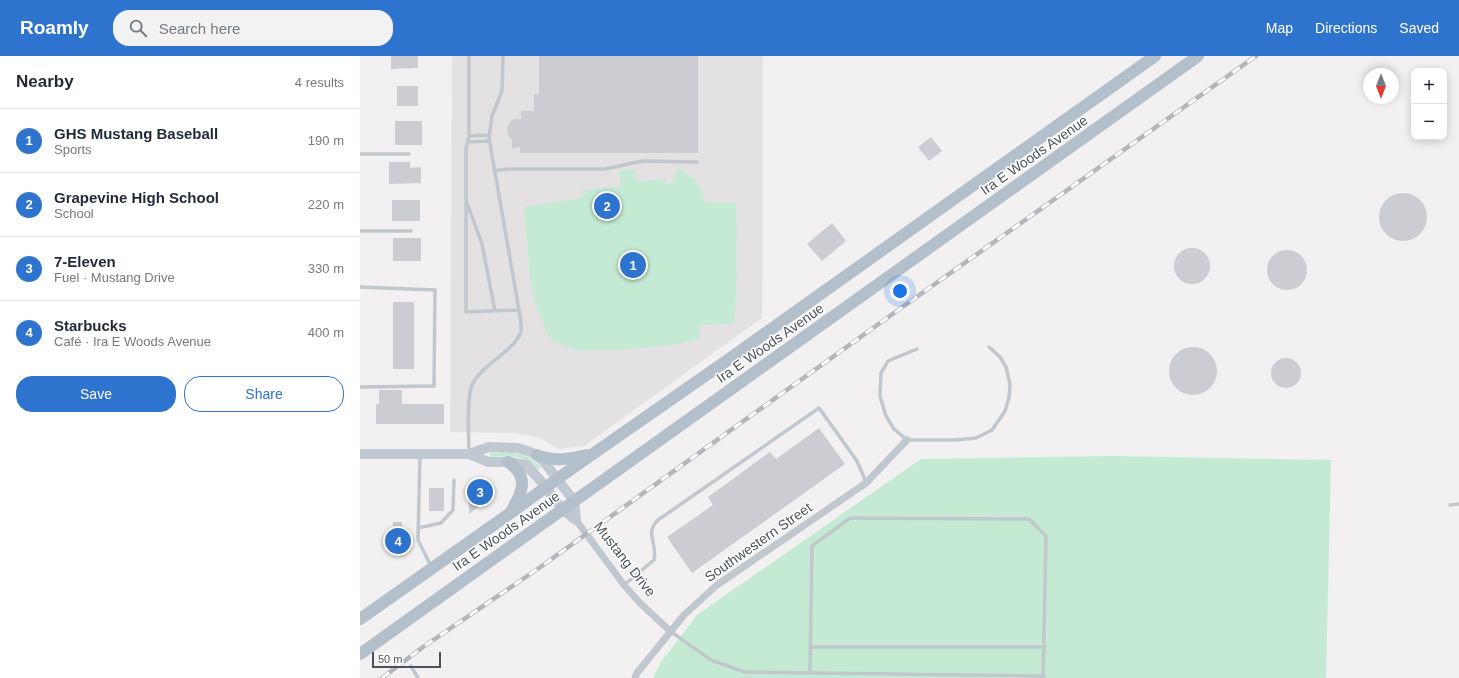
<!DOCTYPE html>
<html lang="en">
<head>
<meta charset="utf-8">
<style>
  body { margin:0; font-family:Arial,sans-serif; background:#f2f2f3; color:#1f2937 }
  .controls { position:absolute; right:12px; top:12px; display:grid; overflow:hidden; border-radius:8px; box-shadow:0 2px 10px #0003 }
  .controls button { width:36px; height:36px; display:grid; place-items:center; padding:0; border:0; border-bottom:1px solid #e0e1e3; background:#fff; color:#1f2937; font:20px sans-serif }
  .compass { position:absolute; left:1003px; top:12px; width:36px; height:36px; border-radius:50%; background:#fff; box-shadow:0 2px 10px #0003; rotate:180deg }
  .scale { position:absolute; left:12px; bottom:10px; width:69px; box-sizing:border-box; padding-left:4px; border:2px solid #4a535b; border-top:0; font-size:11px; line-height:14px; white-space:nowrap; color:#4a535b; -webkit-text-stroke:3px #fff; paint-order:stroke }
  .you { position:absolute; left:540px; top:235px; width:14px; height:14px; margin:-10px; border:3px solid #fff; border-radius:50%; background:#1a73e8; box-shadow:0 0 0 6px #1a73e833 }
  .badge { display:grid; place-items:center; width:26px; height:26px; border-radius:50%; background:#2e73ce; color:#fff; font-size:13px; font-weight:700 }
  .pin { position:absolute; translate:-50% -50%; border:2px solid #fff; box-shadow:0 1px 4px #0006 }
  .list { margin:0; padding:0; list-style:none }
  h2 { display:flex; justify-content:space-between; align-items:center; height:52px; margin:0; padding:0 16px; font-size:17px }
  h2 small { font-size:13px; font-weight:400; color:#747a83 }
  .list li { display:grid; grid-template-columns:26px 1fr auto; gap:12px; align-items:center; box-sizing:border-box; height:64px; padding:0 16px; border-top:1px solid #e0e1e3 }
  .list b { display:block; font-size:15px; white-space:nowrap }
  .list p { margin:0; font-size:13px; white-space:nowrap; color:#747a83 }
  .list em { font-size:13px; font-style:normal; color:#747a83 }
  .actions { display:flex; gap:8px; padding:12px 16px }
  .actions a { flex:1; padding:9px 0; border:1px solid #2e73ce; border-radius:16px; text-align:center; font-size:14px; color:#2e73ce }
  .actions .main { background:#2e73ce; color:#fff }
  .icon { flex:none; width:22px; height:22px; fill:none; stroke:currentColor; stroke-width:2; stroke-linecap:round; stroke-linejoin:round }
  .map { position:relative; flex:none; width:1099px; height:622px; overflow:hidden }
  header { display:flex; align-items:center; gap:24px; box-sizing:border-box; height:56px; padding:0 20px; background:#2e73ce; color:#fff }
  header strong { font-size:19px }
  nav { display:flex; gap:22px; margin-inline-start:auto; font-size:14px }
  .search { width:280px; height:36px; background:#f2f2f3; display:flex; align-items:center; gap:10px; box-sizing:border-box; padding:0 14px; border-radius:16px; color:#747a83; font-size:15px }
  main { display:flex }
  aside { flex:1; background:#fff }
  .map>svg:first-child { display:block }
  .education { fill:#e3e1e1 }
  .green { fill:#c4ead3 }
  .building { fill:#cbcdd2 }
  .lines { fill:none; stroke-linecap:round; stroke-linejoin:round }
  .lane { stroke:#c0c7cd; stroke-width:3.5 }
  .street { stroke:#c0c7cd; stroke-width:7 }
  .secondary { stroke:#c0c8d1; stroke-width:10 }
  .primary { stroke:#b3bfcb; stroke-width:12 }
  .rail-casing { stroke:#b3b6ba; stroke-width:4.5 }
  .rail { stroke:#fff; stroke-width:3; stroke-dasharray:9; stroke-linecap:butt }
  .labels { text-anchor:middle; stroke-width:3; stroke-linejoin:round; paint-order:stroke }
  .street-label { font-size:14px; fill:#4a535b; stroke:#fff }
</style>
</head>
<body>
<header>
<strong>Roamly</strong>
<div class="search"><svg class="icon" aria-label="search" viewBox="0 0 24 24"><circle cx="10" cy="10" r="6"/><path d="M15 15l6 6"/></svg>Search here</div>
<nav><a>Map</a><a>Directions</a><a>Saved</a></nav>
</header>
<main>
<aside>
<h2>Nearby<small>4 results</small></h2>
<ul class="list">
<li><span class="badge">1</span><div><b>GHS Mustang Baseball</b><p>Sports</p></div><em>190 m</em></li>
<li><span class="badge">2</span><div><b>Grapevine High School</b><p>School</p></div><em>220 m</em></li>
<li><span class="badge">3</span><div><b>7-Eleven</b><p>Fuel · Mustang Drive</p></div><em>330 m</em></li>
<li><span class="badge">4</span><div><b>Starbucks</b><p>Café · Ira E Woods Avenue</p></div><em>400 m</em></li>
</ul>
<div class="actions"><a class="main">Save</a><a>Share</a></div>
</aside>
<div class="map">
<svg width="1099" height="622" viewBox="0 0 1099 622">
  <rect width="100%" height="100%" fill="#f2f0f0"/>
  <!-- education -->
  <path class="education" d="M92,0h311l-1,262 -178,128 -25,3 -19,-11 -25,-5 -65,-1z"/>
  <!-- green -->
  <path class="green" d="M319,113c16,8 23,16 26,34h31l1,77 -3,44 -35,1 1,14 -29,6 -40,4 -51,1 -14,-3 -17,-9 -14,-36 -5,-25 -6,-70 60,-10 -2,-7 39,-4 -2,-15 16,-1 1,12 29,-3 1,7 8,-6z
    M130,397c21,0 36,-3 51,15l-3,2c-14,-16 -28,-14 -48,-13z
    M752,400l219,4 -5,218h-673l8,-16 36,-47 224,-156z"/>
  <!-- building -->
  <path class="building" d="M31,0h27v12l-27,1z
    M179,0h159v97h-178v-6l-8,1v-8l-4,-5 -1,-7 4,-7 4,-2h6v-8h13v-17h5z
    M37,30h21v20h-21z
    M35,65h27v24h-27z
    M571,81l11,14 -13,10 -11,-14z
    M29,106h21v6l11,-1v16l-32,1z
    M1019 161a24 24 0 1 1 48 0a24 24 0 1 1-48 0Z
    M32,144h28v21h-28z
    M472,167l14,18 -24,20 -15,-17z
    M33,182h28v23h-28z
    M814 210a18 18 0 1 1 36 0a18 18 0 1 1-36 0Z
    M907 214a20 20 0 1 1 40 0a20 20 0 1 1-40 0Z
    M33,246h21v67h-21z
    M809 315a24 24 0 1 1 48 0a24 24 0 1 1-48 0Z
    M911 317a15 15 0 1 1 30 0a15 15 0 1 1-30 0Z
    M19,334h23v14h42v20h-68v-20h3z
    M459,372l26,36 -153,109 -25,-36 46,-32 -5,-8 62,-45 6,7z
    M109,426h16l6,4v11l-22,17z
    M69,432h15v23h-15z
    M33,466h9v9h2v20h-11z"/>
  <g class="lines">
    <!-- lane -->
    <path class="lane" d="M109,0v80l-3,13v163l53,-2 -30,-172 3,-22 10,-25 1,-35
      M109,80l20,-1
      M107,86l22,-1
      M0,98h49
      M134,115l13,-2h98l38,-8 54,1
      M107,147l15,41 13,67
      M0,175h51
      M0,231l75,3 -1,96 -74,1
      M557,293l-29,12 -7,12 -1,23 6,20 8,13 13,11h48l21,-2 16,-8 13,-19 4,-13 1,-14 -4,-17 -6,-10 -11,-10
      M109,397c0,-15 -3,-59 4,-70 11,-20 43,-33 48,-52 1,-6 -1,-14 -2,-21
      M60,400l-2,84 13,26
      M1090,449l9,-1
      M58,472l23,-5 12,-13 1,-30
      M264,529l30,-25c4,-16 -10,-27 4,-40l161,-112 38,53 9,21
      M310,575l41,29 34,12 299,4
      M450,591h235
      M51,610l7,12
      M450,617l2,-127 38,-28 179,1 17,17 -3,142"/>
    <!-- street -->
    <path class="street" d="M216,464l48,65 16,18 30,28
      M275,622l2,-5 47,-58 33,-30 149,-102 41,-43"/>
    <!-- secondary -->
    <path class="secondary" d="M0,398h109l20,-7 29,1 10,3 9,4 8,8 29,38 2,19
      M109,398l19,8h20l18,3 14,15 22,29 14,11"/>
    <!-- primary -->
    <path class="primary" d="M177,399c17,7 33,4 50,0
      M148,406c21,14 15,29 4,48
      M0,563l149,-105 58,-42 165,-115 423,-301
      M0,598l838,-598"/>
    <defs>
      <path id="rail" d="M22,622l41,-31 116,-79 341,-245 376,-267"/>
    </defs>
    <!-- rail casing -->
    <use href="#rail" class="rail-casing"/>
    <!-- rail -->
    <use href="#rail" class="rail"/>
  </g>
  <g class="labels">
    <!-- street labels -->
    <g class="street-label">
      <text transform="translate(674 99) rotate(-35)" y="5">Ira E Woods Avenue</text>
      <text transform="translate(410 287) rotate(-35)" y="5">Ira E Woods Avenue</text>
      <text transform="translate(146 475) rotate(-35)" y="5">Ira E Woods Avenue</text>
      <text transform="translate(398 486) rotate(-35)" y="5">Southwestern Street</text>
      <text transform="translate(265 503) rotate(52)" y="5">Mustang Drive</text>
    </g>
  </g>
</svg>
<div class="controls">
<button>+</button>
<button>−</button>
</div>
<svg class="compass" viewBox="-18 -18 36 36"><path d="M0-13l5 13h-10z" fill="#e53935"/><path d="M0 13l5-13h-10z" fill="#747a83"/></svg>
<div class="scale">50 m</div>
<div class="you"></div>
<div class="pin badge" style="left:273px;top:209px">1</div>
<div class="pin badge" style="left:247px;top:150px">2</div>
<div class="pin badge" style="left:120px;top:436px">3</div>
<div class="pin badge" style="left:38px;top:485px">4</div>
</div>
</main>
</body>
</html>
